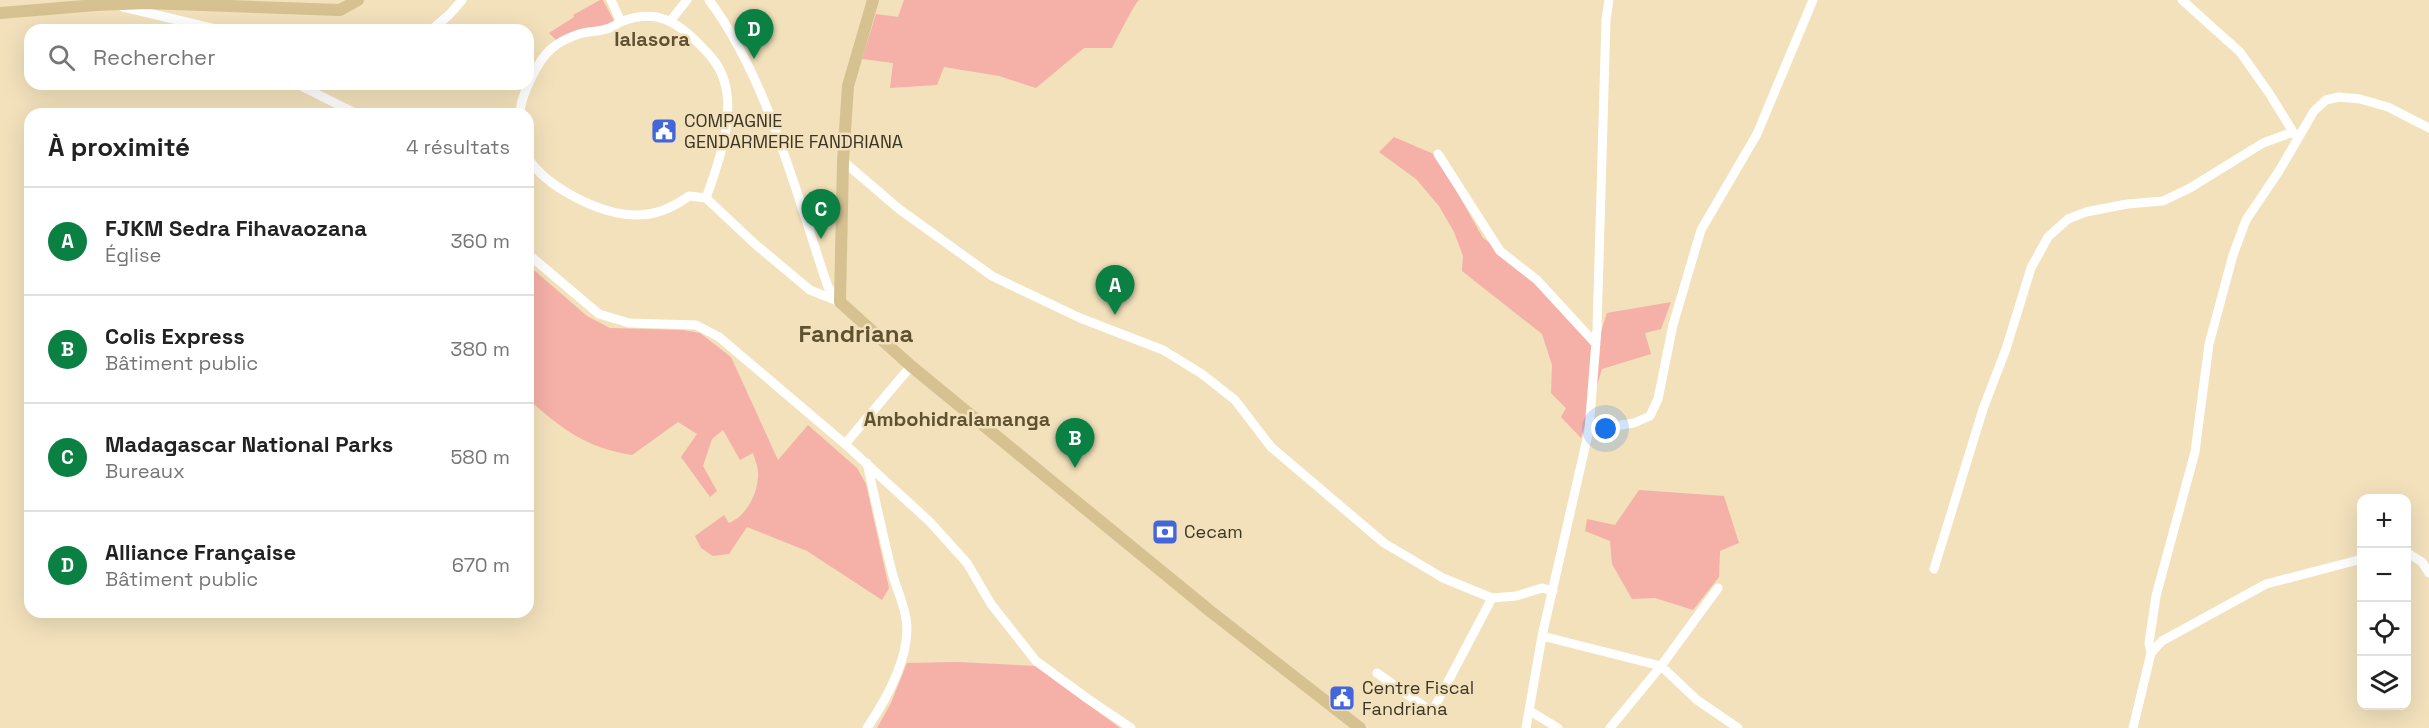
<!DOCTYPE html>
<html lang="fr">
<head>
<meta charset="utf-8">
<style>
  body { margin:0; font-family:"Space Grotesk",sans-serif; background:#f6f6f6; color:#222 }
  .controls { position:absolute; right:18px; bottom:18px; display:grid; overflow:hidden; border-radius:12px; box-shadow:0 6px 24px #0002 }
  .controls button { width:54px; height:54px; display:grid; place-items:center; padding:0; border:0; border-bottom:2px solid #e0e0e0; background:#fff; color:#222; font:30px sans-serif }
  .you { position:absolute; left:1606px; top:429px; width:21px; height:21px; margin:-15px; border:4px solid #fff; border-radius:50%; background:#1a73e8; box-shadow:0 0 0 9px #1a73e833 }
  .badge { display:grid; place-items:center; width:39px; height:39px; border-radius:50%; background:#0b8043; color:#fff; font-size:20px; font-weight:700 }
  .pin { position:absolute; translate:-50% -50px; filter:drop-shadow(0 2px 3px #0008) }
  .pin::after { content:''; position:absolute; top:32px; width:21px; height:18px; background:inherit; clip-path:polygon(0 0,100% 0,50% 100%) }
  .list { margin:0; padding:0; list-style:none }
  h2 { display:flex; justify-content:space-between; align-items:center; height:78px; margin:0; padding:0 24px; font-size:26px }
  h2 small { font-size:20px; font-weight:400; color:#767676 }
  .list li { display:grid; grid-template-columns:39px 1fr auto; gap:18px; align-items:center; box-sizing:border-box; height:108px; padding:0 24px; border-top:2px solid #e0e0e0 }
  .list b { display:block; font-size:22px; white-space:nowrap }
  .list p { margin:0; font-size:20px; white-space:nowrap; color:#767676 }
  .list em { font-size:20px; font-style:normal; color:#767676 }
  .icon { flex:none; width:33px; height:33px; fill:none; stroke:currentColor; stroke-width:2; stroke-linecap:round; stroke-linejoin:round }
  .map { position:relative; flex:none; width:2429px; height:728px; overflow:hidden }
  .search { position:absolute; background:#fff; box-shadow:0 6px 24px #0002; left:24px; top:24px; width:510px; height:66px; display:flex; align-items:center; gap:15px; box-sizing:border-box; padding:0 21px; border-radius:18px; color:#767676; font-size:22px }
  .panel { position:absolute; background:#fff; box-shadow:0 6px 24px #0002; left:24px; top:108px; width:510px; height:510px; border-radius:18px }
  .map>svg:first-child { display:block }
  .green { fill:#f5b0a8 }
  .lines { fill:none; stroke-linecap:round; stroke-linejoin:round }
  .minor { stroke:#fff; stroke-width:9 }
  .major { stroke:#d6c191; stroke-width:12 }
  .labels { text-anchor:middle; stroke-width:5; stroke-linejoin:round; paint-order:stroke }
  .poi-label { font-size:18px; fill:#3c3627; stroke:#f2e1bb; text-anchor:start }
  .neighbourhood-label { font-size:20px; font-weight:bold; fill:#605230; stroke:#f2e1bb }
  .district-label { font-size:24px; font-weight:bold; fill:#605230; stroke:#f2e1bb }
</style>
</head>
<body>
<div class="map">
<svg width="2429" height="728" viewBox="0 0 2429 728">
  <rect width="100%" height="100%" fill="#f2e1bb"/>
  <!-- green -->
  <path class="green" d="M600,0h3l11,21 -6,4 -43,10 -9,5 -7,-7 25,-16 -1,-2z
    M904,0h235c-5,4 -22,39 -27,48h-28l-48,40 -37,-12 -55,-9 -7,18 -47,3 3,-25 -31,-4 14,-45 22,3z
    M1394,137l42,18 47,83 44,32 70,74 10,-31 64,-11 -10,27 -16,4 6,21 -49,15 -21,69 -20,-21 5,-9 -15,-15 1,-28 -10,-31 -80,-63 1,-15 -9,-24 -15,-26 -23,-27 -37,-27z
    M528,265l59,51 23,12 73,2 17,3 31,24 47,103 30,-35 49,43 9,16 23,104 -7,12 -75,-49 -60,-24 -18,27 -16,2 -12,-8 -6,-12 29,-21 5,8c17,-7 28,-28 29,-46 1,-8 -3,-17 -5,-24l-13,7 -17,-30 -11,9 -9,27 14,25 -7,6 -29,-40 16,-23 -19,-12 -46,33c-46,-7 -70,-26 -104,-56z
    M1639,490l85,6 15,47 -19,8 -1,26 -26,33 -38,-12 -23,1 -20,-35 -2,-23 -25,-10 2,-12 28,6z
    M957,662l79,4 84,62h-243l14,-25 16,-40z"/>
  <g class="lines">
    <!-- minor -->
    <path class="minor" d="M611,0l10,22
      M709,0c59,79 87,194 119,287l11,13
      M2182,0l58,52 29,41 26,42
      M123,7l97,23
      M671,20l16,-20
      M431,30l18,-15 13,-15
      M297,84l60,30
      M520,114c0,-17 18,-54 31,-65 8,-7 19,-12 28,-15 9,-3 19,-2 27,-5 6,-1 11,-6 17,-8 33,-12 54,0 77,24 5,5 11,11 15,17 27,37 5,98 -9,136
      M1438,154l62,97 37,29 59,64
      M528,158c19,30 73,57 109,57 19,0 37,-8 52,-19l17,2 49,46 55,46 30,12
      M843,161l56,48 93,67 88,42 83,32 39,24 33,26 36,47 113,96 59,35 49,20 24,-2 26,-8 11,3
      M528,254l71,60 30,9 67,2 23,12 126,107 85,78 37,41 24,41 45,57 52,38 43,29
      M1589,430l45,-7 16,-7 8,-17 15,-74 28,-95 56,-96 56,-134
      M845,444l66,-78
      M867,463c8,36 16,73 25,109 5,19 15,38 15,58 -1,34 -21,70 -40,98
      M2406,552l16,10 7,11
      M1934,569l49,-160 23,-60 25,-81 17,-31 20,-18 18,-7 41,-8 36,-3 27,-13 73,-45 30,-11
      M1542,636l119,30 36,34 41,28
      M2151,653l11,-12 104,-57 96,-25
      M1377,673l55,39 60,-114
      M1530,711l28,17
      M1526,728l16,-92 47,-206 8,-101 9,-309 3,-20
      M1610,728l51,-62 57,-78
      M2133,728l18,-75 -2,-10 7,-47 39,-144 14,-108 24,-89 13,-35 33,-49 35,-60 12,-11 13,-3 21,2 28,8 41,21"/>
    <!-- major -->
    <path class="major" d="M873,0l-25,86 -5,75 -3,141 71,64 299,245 150,117
      M0,13l96,-8 51,-2 193,7 18,-10"/>
  </g>
  <!-- icons -->
  <defs>
    <symbol id="civic-square" viewBox="-11 -11 22 22"><rect x="-9" y="-9" width="18" height="18" rx="4" fill="#4367da" stroke="#f2e1bb"/><path d="M-.6-6.5H3V-4.5H.6V-3L4-1V1h2V6H-6V1h2V-1L-.6-3ZM-1.2 2.5V6h2.4V2.5Z" fill="#fff"/></symbol>
    <symbol id="bank-square" viewBox="-11 -11 22 22"><rect x="-9" y="-9" width="18" height="18" rx="4" fill="#4367da" stroke="#f2e1bb"/><path d="M-6-4H6V4H-6ZM0-2.3a2.3 2.3 0 1 0 0 4.6a2.3 2.3 0 1 0 0-4.6Z" fill="#fff"/></symbol>
  </defs>
  <g fill-rule="evenodd">
    <use href="#civic-square" x="649" y="116" width="30" height="30"/>
    <use href="#bank-square" x="1150" y="517" width="30" height="30"/>
    <use href="#civic-square" x="1327" y="683" width="30" height="30"/>
  </g>
  <g class="labels">
    <!-- poi labels -->
    <g class="poi-label">
      <text x="684" y="127">COMPAGNIE<tspan x="684" dy="21">GENDARMERIE FANDRIANA</tspan></text>
      <text x="1184" y="538">Cecam</text>
      <text x="1362" y="694">Centre Fiscal<tspan x="1362" dy="21">Fandriana</tspan></text>
    </g>
    <!-- neighbourhood labels -->
    <g class="neighbourhood-label">
      <text x="652" y="46">Ialasora</text>
      <text x="957" y="426">Ambohidralamanga</text>
    </g>
    <!-- district labels -->
    <g class="district-label">
      <text x="856" y="342">Fandriana</text>
    </g>
  </g>
</svg>
<div class="controls">
<button>+</button>
<button>−</button>
<button><svg class="icon" aria-label="locate" viewBox="0 0 24 24"><circle cx="12" cy="12" r="6"/><path d="M12 2v4M12 18v4M2 12h4M18 12h4"/></svg></button>
<button><svg class="icon" aria-label="layers" viewBox="0 0 24 24"><path d="M12 4l9 5-9 5-9-5zM3 14l9 5 9-5"/></svg></button>
</div>
<div class="you"></div>
<div class="pin badge" style="left:1115px;top:315px">A</div>
<div class="pin badge" style="left:1075px;top:468px">B</div>
<div class="pin badge" style="left:821px;top:239px">C</div>
<div class="pin badge" style="left:754px;top:59px">D</div>
<div class="search"><svg class="icon" aria-label="search" viewBox="0 0 24 24"><circle cx="10" cy="10" r="6"/><path d="M15 15l6 6"/></svg>Rechercher</div>
<section class="panel">
<h2>À proximité<small>4 résultats</small></h2>
<ul class="list">
<li><span class="badge">A</span><div><b>FJKM Sedra Fihavaozana</b><p>Église</p></div><em>360 m</em></li>
<li><span class="badge">B</span><div><b>Colis Express</b><p>Bâtiment public</p></div><em>380 m</em></li>
<li><span class="badge">C</span><div><b>Madagascar National Parks</b><p>Bureaux</p></div><em>580 m</em></li>
<li><span class="badge">D</span><div><b>Alliance Française</b><p>Bâtiment public</p></div><em>670 m</em></li>
</ul>
</section>
</div>
</body>
</html>
